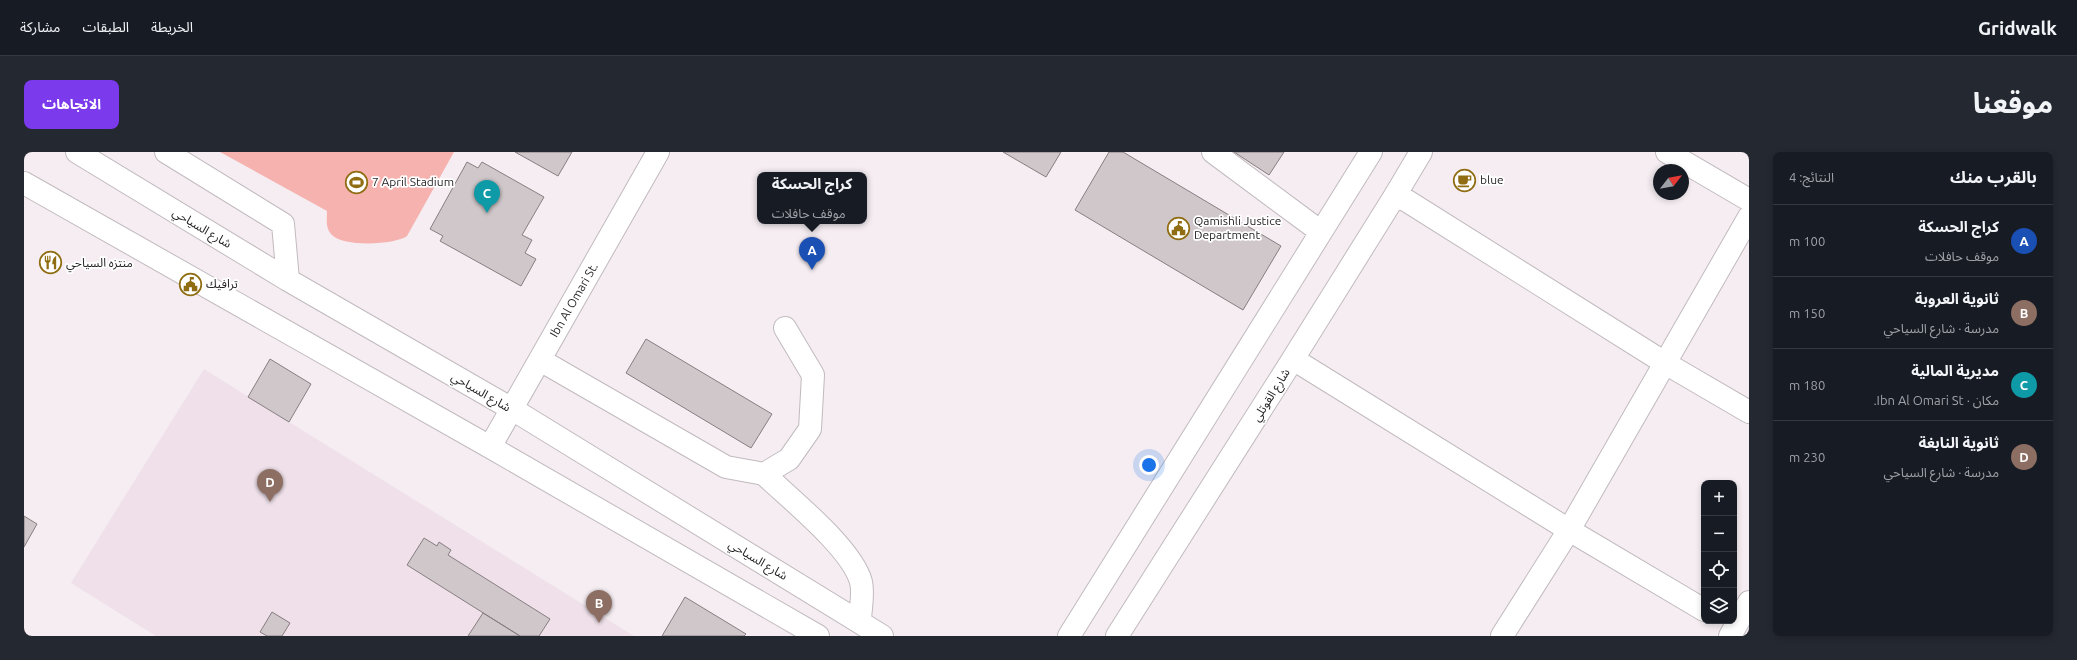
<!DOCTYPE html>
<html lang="ar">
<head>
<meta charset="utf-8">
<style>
  body { margin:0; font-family:Ubuntu,"Noto Sans Arabic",sans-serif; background:#242831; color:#f1f3f6; direction:rtl }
  .controls { position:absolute; right:12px; bottom:12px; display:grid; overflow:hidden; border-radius:8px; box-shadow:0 2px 6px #0003 }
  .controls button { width:36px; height:36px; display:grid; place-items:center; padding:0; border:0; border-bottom:1px solid #363941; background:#171b24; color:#f1f3f6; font:20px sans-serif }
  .compass { position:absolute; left:1629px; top:12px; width:36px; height:36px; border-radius:50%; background:#171b24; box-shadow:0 2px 6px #0003; rotate:59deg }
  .you { position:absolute; left:1125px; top:313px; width:14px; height:14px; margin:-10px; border:3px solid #fff; border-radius:50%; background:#1a73e8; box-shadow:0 0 0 6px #1a73e833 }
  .badge { display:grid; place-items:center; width:26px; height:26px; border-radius:50%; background:#7c3aed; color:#fff; font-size:13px; font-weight:700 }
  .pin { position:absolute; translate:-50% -33px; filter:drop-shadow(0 1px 2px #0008) }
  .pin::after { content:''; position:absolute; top:21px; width:14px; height:12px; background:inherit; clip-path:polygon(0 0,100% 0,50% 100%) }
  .popup { position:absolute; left:733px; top:20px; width:110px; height:52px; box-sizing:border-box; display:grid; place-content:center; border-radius:8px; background:#171b24; filter:drop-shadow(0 1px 3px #0005); font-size:13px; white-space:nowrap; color:#9ea1a6 }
  .popup b { font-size:15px; color:#f1f3f6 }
  .popup::after { content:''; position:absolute; left:50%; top:100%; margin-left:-8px; border:8px solid transparent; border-top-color:#171b24 }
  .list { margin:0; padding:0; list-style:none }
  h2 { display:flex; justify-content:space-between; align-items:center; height:52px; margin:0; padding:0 16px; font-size:17px }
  h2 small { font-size:13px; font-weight:400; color:#9ea1a6 }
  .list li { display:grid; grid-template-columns:26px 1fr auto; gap:12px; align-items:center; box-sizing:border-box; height:72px; padding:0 16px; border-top:1px solid #363941 }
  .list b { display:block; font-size:15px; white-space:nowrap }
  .list p { margin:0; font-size:13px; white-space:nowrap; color:#9ea1a6 }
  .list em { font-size:13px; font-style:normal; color:#9ea1a6 }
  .icon { flex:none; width:22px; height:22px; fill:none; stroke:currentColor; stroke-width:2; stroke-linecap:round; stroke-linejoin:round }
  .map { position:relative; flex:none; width:1725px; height:484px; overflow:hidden; direction:ltr; border-radius:8px }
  header { display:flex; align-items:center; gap:24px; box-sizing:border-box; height:56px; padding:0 20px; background:#171b24; border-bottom:1px solid #363941 }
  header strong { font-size:19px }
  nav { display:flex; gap:22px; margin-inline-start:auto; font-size:14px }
  .intro { display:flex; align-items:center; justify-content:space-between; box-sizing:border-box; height:96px; padding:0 24px }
  h1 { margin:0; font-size:28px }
  .button { padding:10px 18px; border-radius:8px; background:#7c3aed; color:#fff; font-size:14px; font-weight:700 }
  main { display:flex; gap:24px; padding:0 24px }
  aside { flex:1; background:#171b24; border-radius:8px; box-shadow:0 2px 6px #0003 }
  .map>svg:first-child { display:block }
  .built { fill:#efe0e9 }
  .green { fill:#f5b2af }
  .building { fill:#cfc7c9; stroke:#867e80 }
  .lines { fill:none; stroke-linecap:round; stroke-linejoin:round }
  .minor-casing { stroke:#c1babe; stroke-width:24 }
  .minor { stroke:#fff; stroke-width:22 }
  .labels { text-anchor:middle; stroke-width:3.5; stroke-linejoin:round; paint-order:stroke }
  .poi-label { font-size:12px; fill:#201e1f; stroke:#fff; text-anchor:start }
  .street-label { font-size:12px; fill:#201e1f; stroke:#fff }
</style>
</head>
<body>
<header>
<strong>Gridwalk</strong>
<nav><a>الخريطة</a><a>الطبقات</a><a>مشاركة</a></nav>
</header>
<div class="intro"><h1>موقعنا</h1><a class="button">الاتجاهات</a></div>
<main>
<aside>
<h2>بالقرب منك<small>النتائج: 4</small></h2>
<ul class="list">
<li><span class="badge" style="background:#1a4fb4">A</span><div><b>كراج الحسكة</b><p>موقف حافلات</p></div><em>100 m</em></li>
<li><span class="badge" style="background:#8d6e63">B</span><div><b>ثانوية العروبة</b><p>مدرسة · شارع السياحي</p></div><em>150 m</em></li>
<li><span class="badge" style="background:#0f9aa8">C</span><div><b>مديرية المالية</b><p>مكان · Ibn Al Omari St.</p></div><em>180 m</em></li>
<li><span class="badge" style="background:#8d6e63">D</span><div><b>ثانوية النابغة</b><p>مدرسة · شارع السياحي</p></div><em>230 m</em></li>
</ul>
</aside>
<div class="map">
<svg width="1725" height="484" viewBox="0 0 1725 484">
  <rect width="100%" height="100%" fill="#f5edf2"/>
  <!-- built -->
  <path class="built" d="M180,217l85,53 345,214h-478l-85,-53z"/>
  <!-- green -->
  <path class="green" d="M196,0h234l-47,84c-12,9 -64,11 -75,-1 -7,-7 -5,-16 -5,-24z"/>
  <!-- building -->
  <path class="building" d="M491,0h57l-14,24z
    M979,0h58l-15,25z
    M1085,0h14l158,94 -38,64 -168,-100z
    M1210,0h50l-15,23z
    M443,10l11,6 4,-6 62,35 -22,38 10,5 -7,13 11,6 -15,27 -81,-45 3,-5 -13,-7z
    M622,187l126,75 -21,34 -125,-75z
    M246,207l41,25 -22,38 -41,-25z
    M0,364l13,8 -13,23z
    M400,386l13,8 2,-4 12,8 -3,5 102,64 -11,17h-19l-113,-71z
    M661,445l61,37 -2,2h-82z
    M248,460l18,11 -8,13h-15l-7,-4z
    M459,461l37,23h-52z"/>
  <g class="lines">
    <defs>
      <path id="minor" d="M53,0l211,128 224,129 370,227
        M142,0l117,72 5,56
        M1189,0l108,80
        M1643,0l82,48
        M0,31l466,264 328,189
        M1372,42l269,169 84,49
        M1269,207l276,171 135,80
        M516,208l186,107 38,7 25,-15 21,-30 3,-54 -28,-47
        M466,295l168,-295
        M740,322c26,25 88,74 97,108 3,12 -1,28 -1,40
        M1045,484l302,-484
        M1093,484l176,-277 103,-165 25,-42
        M1478,484l67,-106 180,-313
        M1706,484l19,-34"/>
    </defs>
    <!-- minor casing -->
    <use href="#minor" class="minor-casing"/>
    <!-- minor -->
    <use href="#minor" class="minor"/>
  </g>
  <!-- icons -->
  <defs>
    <symbol id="cafe-ring" viewBox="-11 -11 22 22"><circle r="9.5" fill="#fff" stroke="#906d13" stroke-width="1.5"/><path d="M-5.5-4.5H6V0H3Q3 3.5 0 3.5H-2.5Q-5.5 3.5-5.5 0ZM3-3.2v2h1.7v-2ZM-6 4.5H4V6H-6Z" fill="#906d13"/></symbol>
    <symbol id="stadium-ring" viewBox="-11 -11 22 22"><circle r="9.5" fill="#fff" stroke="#906d13" stroke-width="1.5"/><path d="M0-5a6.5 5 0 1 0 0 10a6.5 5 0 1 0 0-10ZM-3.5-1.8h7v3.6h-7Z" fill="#906d13"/></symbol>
    <symbol id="civic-ring" viewBox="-11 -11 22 22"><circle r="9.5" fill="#fff" stroke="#906d13" stroke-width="1.5"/><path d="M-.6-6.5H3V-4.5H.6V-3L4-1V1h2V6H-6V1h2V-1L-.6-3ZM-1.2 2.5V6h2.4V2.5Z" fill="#906d13"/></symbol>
    <symbol id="restaurant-ring" viewBox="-11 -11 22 22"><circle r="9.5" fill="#fff" stroke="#906d13" stroke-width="1.5"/><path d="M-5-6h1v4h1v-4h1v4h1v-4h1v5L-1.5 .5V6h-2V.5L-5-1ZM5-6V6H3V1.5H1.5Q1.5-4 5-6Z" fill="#906d13"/></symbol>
  </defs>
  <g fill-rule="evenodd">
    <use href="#cafe-ring" x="1428" y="16" width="25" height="25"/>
    <use href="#stadium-ring" x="320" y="18" width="25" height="25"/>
    <use href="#civic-ring" x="1142" y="64" width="25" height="25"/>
    <use href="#restaurant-ring" x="14" y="98" width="25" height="25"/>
    <use href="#civic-ring" x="154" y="120" width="25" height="25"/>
  </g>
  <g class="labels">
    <!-- poi labels -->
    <g class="poi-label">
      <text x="1456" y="32">blue</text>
      <text x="348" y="34">7 April Stadium</text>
      <text x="1170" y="73">Qamishli Justice<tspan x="1170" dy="14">Department</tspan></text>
      <text x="42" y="115">منتزه السياحي</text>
      <text x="182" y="136">ترافيك</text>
    </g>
    <!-- street labels -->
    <g class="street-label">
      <text transform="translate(178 76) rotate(31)" y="4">شارع السياحي</text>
      <text transform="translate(550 148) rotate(-60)" y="4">Ibn Al Omari St.</text>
      <text transform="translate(457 240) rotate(30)" y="4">شارع السياحي</text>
      <text transform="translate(1247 243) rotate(-58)" y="4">شارع القوتلي</text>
      <text transform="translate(734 408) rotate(31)" y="4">شارع السياحي</text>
    </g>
  </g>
</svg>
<div class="controls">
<button>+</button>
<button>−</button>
<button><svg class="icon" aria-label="locate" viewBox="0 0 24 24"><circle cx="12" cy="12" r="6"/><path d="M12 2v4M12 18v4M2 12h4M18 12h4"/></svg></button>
<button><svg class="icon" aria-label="layers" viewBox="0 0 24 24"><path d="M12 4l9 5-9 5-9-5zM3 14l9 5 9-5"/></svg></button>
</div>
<svg class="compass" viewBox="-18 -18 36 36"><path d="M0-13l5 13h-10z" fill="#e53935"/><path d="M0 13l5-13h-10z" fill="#9ea1a6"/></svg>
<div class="you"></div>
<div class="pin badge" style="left:788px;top:118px;background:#1a4fb4">A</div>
<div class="popup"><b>كراج الحسكة</b>موقف حافلات</div>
<div class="pin badge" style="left:575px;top:471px;background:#8d6e63">B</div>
<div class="pin badge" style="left:463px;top:61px;background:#0f9aa8">C</div>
<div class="pin badge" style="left:246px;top:350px;background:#8d6e63">D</div>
</div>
</main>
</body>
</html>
